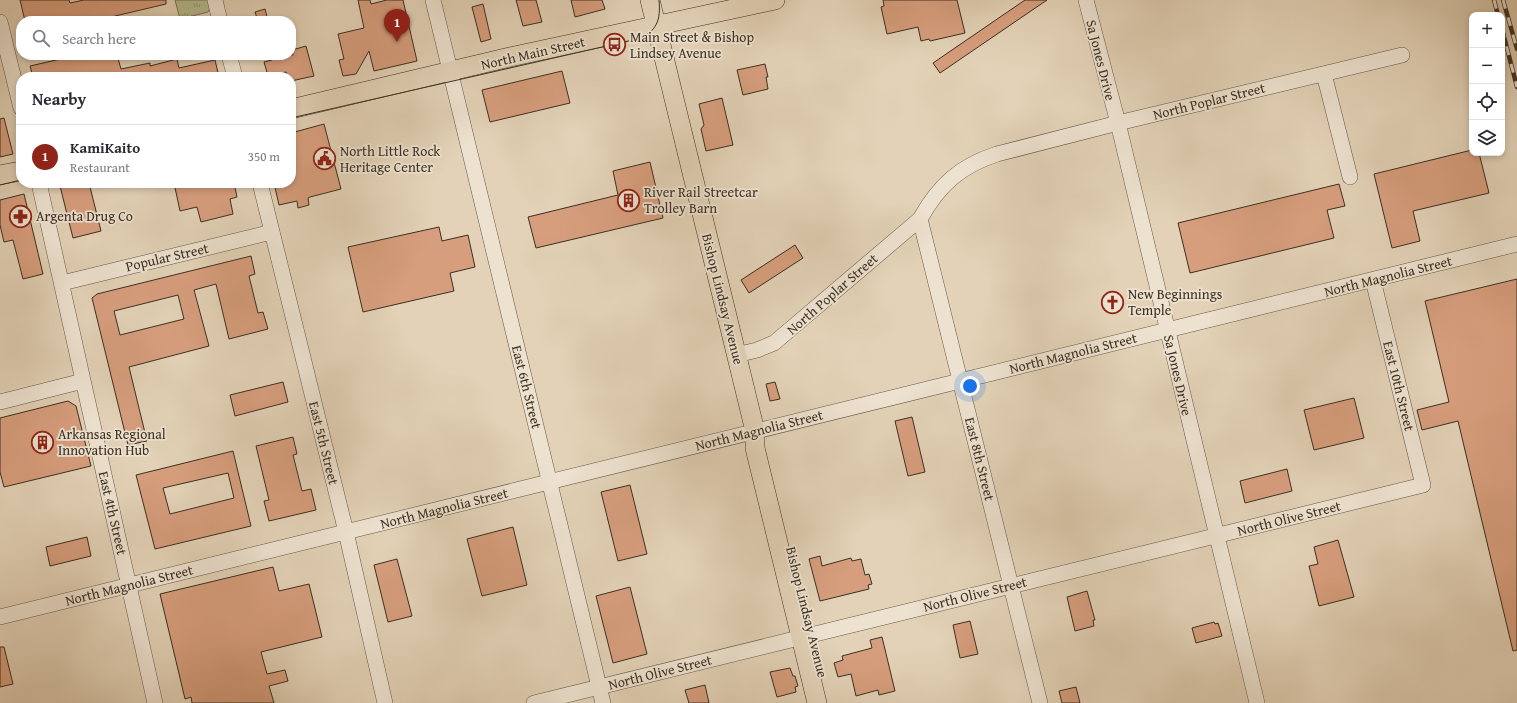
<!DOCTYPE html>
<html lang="en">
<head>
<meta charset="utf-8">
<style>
  body { margin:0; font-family:"Gentium Book Plus",serif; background:#f2f2f3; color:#2b2b33 }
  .controls { position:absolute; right:12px; top:12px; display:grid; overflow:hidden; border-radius:8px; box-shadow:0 2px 6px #0003 }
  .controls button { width:36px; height:36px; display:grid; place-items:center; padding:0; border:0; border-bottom:1px solid #e1e1e2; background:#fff; color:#2b2b33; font:20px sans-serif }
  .you { position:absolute; left:970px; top:386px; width:14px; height:14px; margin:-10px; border:3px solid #fff; border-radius:50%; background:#1a73e8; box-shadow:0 0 0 6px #1a73e833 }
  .badge { display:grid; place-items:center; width:26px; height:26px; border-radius:50%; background:#8f2418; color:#fff; font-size:13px; font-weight:700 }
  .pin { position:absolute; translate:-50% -33px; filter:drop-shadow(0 1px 2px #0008) }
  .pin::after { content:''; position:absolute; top:21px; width:14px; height:12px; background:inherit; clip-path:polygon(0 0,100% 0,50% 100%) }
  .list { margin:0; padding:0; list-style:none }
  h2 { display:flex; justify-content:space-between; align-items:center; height:52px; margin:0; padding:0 16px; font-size:17px }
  h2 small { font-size:13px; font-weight:400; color:#7c7c81 }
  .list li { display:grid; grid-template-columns:26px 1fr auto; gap:12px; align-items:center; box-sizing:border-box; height:64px; padding:0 16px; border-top:1px solid #e1e1e2 }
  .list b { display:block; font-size:15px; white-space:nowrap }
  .list p { margin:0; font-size:13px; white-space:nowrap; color:#7c7c81 }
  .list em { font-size:13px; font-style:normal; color:#7c7c81 }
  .icon { flex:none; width:22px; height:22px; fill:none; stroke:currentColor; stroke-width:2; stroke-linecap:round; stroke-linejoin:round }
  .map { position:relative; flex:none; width:1517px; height:703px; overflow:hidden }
  .search { position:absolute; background:#fff; box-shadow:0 2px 6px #0003; left:16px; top:16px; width:280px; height:44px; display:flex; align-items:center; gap:10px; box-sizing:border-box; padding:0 14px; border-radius:16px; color:#7c7c81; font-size:15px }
  .panel { position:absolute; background:#fff; box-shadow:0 2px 6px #0003; left:16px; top:72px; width:280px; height:116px; border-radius:16px }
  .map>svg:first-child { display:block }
  .grass { fill:url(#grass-tufts); stroke:#787558 }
  .building { fill:#d79e7d; stroke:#3b2f22; fill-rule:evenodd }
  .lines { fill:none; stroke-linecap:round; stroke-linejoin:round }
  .minor-casing { stroke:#655847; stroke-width:16 }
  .major-casing { stroke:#3b2f22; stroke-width:20 }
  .minor { stroke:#ede2d0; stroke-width:15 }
  .major { stroke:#e3d2b7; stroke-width:19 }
  .tram { stroke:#3b2f22; stroke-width:1 }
  .rail-casing { stroke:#3b2f22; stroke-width:4.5 }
  .rail { stroke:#ede2d0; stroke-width:3; stroke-dasharray:9; stroke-linecap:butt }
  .labels { text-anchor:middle; stroke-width:3.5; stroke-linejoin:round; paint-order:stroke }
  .poi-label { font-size:14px; fill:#3b2f22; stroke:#ede2d0; text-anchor:start }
  .street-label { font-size:14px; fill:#3b2f22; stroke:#ede2d0 }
</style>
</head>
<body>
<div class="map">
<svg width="1517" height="703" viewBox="0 0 1517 703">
  <defs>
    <pattern id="grass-tufts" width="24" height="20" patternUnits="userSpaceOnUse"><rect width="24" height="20" fill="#b4bb8e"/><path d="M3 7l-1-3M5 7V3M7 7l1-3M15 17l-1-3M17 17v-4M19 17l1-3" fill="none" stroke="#949874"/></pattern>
  </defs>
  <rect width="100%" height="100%" fill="#e3d2b7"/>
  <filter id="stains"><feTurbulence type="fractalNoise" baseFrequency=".005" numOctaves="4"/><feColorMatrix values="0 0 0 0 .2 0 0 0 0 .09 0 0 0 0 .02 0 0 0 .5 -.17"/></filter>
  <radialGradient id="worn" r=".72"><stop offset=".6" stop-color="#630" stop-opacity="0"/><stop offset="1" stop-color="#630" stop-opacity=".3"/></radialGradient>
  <!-- grass -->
  <path class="grass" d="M175,0h34l1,8 -2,4 -28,7z"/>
  <!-- building -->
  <path class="building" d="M20,0h49l1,3 14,-3h82v4l-72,17h-69z
    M358,0h12l1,4 16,-4h16l14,61 -43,10 -5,-20 -13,23 -13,2 -4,-16 5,-1 -6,-25 26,-6z
    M516,0h20l6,22 -19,4z
    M571,0h31l3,9 -30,8z
    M883,0h74l8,33 -35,8 -1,-2 -8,2 -3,-14 -31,7 -6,-27 3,-1z
    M1025,0h22l-107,73 -7,-10z
    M483,4l8,35 -10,3 -9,-35z
    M265,9l3,12h-10l-3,-9z
    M306,46l8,30 -23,5v-4h-3l-2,-5 -18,4 -4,-14 8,-2 -1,-5h22l-1,-5z
    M78,55h9l1,4 16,-4h13l4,14 29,-6v3l27,-7 2,9 36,-8 4,17h-186l-3,-11z
    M765,64l3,13h-2l2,12 -25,6 -6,-25z
    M562,71l8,32 -80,19 -8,-32z
    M722,98l11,47 -27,6 -5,-22 3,-4 -5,-21z
    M4,118l9,36 -13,3v-38z
    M324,124l17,65 -31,8 -2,1 1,7 -11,3 -1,-7 -18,4 -5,-22h17v-50z
    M1472,150v3h7l10,40 -76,18 7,30 -28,7 -18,-74z
    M650,162l13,56 -127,30 -8,-31 90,-22 -5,-24z
    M72,183h17l12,48 -28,7 -13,-52z
    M174,183h60l3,14 -7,2 3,15 -32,8 -4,-15 -17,4z
    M1339,184l6,22 -18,4 7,28 -144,35 -12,-50z
    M24,194l19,80 -20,5 -10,-39 -9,2 -4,-17v-25z
    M439,227l3,14 26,-6 7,32 -25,6 4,18 -91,21 -15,-65z
    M795,245l8,13 -54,35 -8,-13z
    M251,256l4,18 -6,2 9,37 5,-1 5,17 -39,10 -13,-55 -22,6 15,56 -80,21 18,74 -19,4 -36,-147 5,-4zM178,295l6,24 -64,16 -6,-24z
    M1517,279v371l-4,1 -55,-230 -36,9 -5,-20 32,-8 -24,-101z
    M283,382l5,20 -53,14 -5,-21z
    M775,382l5,17 -10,2 -4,-17z
    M1354,398l10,40 -50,12 -10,-40z
    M68,401l8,5 15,60 -87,21 -4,-15v-54z
    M912,417l13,55 -17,4 -13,-55z
    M293,437l4,17 -4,1 9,36 9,-2 5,21 -47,11 -5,-20 5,-1 -13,-54z
    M233,451l18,75 -96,23 -19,-74zM228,473l6,25 -64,16 -7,-26z
    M1287,469l5,22 -47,12 -5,-22z
    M630,485l17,69 -29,7 -17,-69z
    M513,527l14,58 -45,11 -15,-57z
    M87,537l4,19 -41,10 -4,-19z
    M1338,540l16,57 -35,9 -10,-40 9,-2 -4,-17z
    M820,556l2,10 29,-8 1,3 9,-2 4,16 4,-1 3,10 -4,1 1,4 -49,12 -11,-42z
    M397,559l15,57 -24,6 -14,-57z
    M273,567l6,24 30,-7 13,53 -61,15 6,22 18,-4 3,11 -19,5 5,17h-82l-1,-6 -6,2 -25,-105z
    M630,587l17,67 -34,9 -17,-67z
    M1087,591l8,29h-2l1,6 -19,5 -8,-34z
    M970,621l8,33 -18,4 -7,-33z
    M1214,622l1,2 3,-1 4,13 -26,7 -4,-15z
    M882,637l13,54 -16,4 -1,-5 -22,6 -5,-22 -13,3 -4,-14 9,-3 -1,-4 30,-8 -2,-8z
    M0,647h4l9,37 -13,3z
    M790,668l3,8h2l3,10 -3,1 1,5 -19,5 -7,-25z
    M705,685l4,18h-20l-4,-13z
    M1076,687l4,16h-18l-3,-12z"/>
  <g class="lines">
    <defs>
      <path id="minor" d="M215,0l5,21
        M433,0l170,703
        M1086,0l32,123 139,580
        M0,22l21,86
        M229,55l6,22
        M1324,74l26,103
        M39,183l116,520
        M260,183l86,349 39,171
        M62,283l210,-51
        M736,355l21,-5 17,-7 146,-124
        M0,402l83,-21
        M0,617l1517,-373
        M534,703l889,-218 -50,-205
        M1040,703l-120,-484c19,-34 40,-53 77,-65l121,-31 284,-68"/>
      <path id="major" d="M650,0l105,431v17l62,255
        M291,109l219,-52 265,-57
        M0,175l21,-4"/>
    </defs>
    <!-- minor casing -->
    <use href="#minor" class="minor-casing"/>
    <!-- major casing -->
    <use href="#major" class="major-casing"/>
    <!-- minor -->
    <use href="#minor" class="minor"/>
    <!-- major -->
    <use href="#major" class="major"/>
    <!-- tram -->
    <path class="tram" d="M291,118l346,-79c20,-7 24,-19 22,-39
      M0,185l21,-5"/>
    <defs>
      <path id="rail" d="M1494,0l4,15
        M1503,0l14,49
        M1502,29l15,58"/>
    </defs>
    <!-- rail casing -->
    <use href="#rail" class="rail-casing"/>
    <!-- rail -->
    <use href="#rail" class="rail"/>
  </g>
  <!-- icons -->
  <defs>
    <symbol id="bus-ring" viewBox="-11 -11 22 22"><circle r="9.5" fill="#ede2d0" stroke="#8f2418" stroke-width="1.5"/><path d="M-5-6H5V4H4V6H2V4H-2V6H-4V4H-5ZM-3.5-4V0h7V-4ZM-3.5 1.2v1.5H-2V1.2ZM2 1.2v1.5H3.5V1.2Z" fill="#8f2418"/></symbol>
    <symbol id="civic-ring" viewBox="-11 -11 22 22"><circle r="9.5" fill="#ede2d0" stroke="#8f2418" stroke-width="1.5"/><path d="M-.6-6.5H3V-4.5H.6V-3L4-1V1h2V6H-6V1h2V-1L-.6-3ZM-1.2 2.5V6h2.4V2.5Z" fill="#8f2418"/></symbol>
    <symbol id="building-ring" viewBox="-11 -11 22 22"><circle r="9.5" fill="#ede2d0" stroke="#8f2418" stroke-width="1.5"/><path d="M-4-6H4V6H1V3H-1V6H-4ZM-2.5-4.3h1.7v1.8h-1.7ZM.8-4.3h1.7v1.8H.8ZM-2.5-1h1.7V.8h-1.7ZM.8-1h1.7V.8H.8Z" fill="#8f2418"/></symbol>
    <symbol id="pharmacy-ring" viewBox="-11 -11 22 22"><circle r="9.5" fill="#ede2d0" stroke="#8f2418" stroke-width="1.5"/><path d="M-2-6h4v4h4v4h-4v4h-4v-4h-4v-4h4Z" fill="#8f2418"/></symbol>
    <symbol id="church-ring" viewBox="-11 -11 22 22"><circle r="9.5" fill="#ede2d0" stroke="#8f2418" stroke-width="1.5"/><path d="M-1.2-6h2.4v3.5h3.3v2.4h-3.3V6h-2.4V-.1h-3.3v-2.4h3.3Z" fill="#8f2418"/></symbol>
  </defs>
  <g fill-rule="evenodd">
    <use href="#bus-ring" x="602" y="32" width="25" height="25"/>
    <use href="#civic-ring" x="312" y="146" width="25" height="25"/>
    <use href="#building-ring" x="616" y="188" width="25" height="25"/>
    <use href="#pharmacy-ring" x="8" y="204" width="25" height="25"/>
    <use href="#church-ring" x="1100" y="290" width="25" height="25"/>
    <use href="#building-ring" x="30" y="430" width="25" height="25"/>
  </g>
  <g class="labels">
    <!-- poi labels -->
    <g class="poi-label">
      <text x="630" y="42">Main Street &amp; Bishop<tspan x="630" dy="16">Lindsey Avenue</tspan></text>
      <text x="340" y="156">North Little Rock<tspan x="340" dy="16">Heritage Center</tspan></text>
      <text x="644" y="197">River Rail Streetcar<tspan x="644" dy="16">Trolley Barn</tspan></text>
      <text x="36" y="221">Argenta Drug Co</text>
      <text x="1128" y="299">New Beginnings<tspan x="1128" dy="16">Temple</tspan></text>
      <text x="58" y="439">Arkansas Regional<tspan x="58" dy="16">Innovation Hub</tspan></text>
    </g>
    <!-- street labels -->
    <g class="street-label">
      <text transform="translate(533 53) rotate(-13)" y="5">North Main Street</text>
      <text transform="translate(1101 60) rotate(76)" y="5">Sa Jones Drive</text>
      <text transform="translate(1209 101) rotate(-14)" y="5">North Poplar Street</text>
      <text transform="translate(167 257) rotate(-13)" y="5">Popular Street</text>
      <text transform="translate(1388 276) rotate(-14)" y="5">North Magnolia Street</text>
      <text transform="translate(832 294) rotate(-41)" y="5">North Poplar Street</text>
      <text transform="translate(723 299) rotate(76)" y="5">Bishop Lindsay Avenue</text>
      <text transform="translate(1073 353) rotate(-14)" y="5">North Magnolia Street</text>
      <text transform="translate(1178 375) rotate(77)" y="5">Sa Jones Drive</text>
      <text transform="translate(1399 386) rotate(76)" y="5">East 10th Street</text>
      <text transform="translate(527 387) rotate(76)" y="5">East 6th Street</text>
      <text transform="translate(759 430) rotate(-14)" y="5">North Magnolia Street</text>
      <text transform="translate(324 443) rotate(76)" y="5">East 5th Street</text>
      <text transform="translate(980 459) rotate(76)" y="5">East 8th Street</text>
      <text transform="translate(444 508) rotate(-14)" y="5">North Magnolia Street</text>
      <text transform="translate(113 513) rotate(77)" y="5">East 4th Street</text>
      <text transform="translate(1289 518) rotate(-14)" y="5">North Olive Street</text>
      <text transform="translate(129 585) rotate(-14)" y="5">North Magnolia Street</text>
      <text transform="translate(975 594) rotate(-14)" y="5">North Olive Street</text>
      <text transform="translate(807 612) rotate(76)" y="5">Bishop Lindsay Avenue</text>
      <text transform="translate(660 672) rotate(-14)" y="5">North Olive Street</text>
    </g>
  </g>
  <rect width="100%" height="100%" filter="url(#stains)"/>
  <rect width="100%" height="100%" fill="url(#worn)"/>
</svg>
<div class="controls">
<button>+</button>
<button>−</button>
<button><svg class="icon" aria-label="locate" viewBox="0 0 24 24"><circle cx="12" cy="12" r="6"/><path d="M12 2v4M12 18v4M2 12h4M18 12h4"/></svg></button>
<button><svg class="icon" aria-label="layers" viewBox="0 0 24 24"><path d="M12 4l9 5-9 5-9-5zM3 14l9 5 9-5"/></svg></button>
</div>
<div class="you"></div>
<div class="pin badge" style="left:397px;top:42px">1</div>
<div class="search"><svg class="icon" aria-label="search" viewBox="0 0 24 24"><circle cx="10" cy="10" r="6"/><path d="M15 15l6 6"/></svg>Search here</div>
<section class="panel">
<h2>Nearby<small></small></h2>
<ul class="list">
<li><span class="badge">1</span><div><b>KamiKaito</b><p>Restaurant</p></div><em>350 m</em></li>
</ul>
</section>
</div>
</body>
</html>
